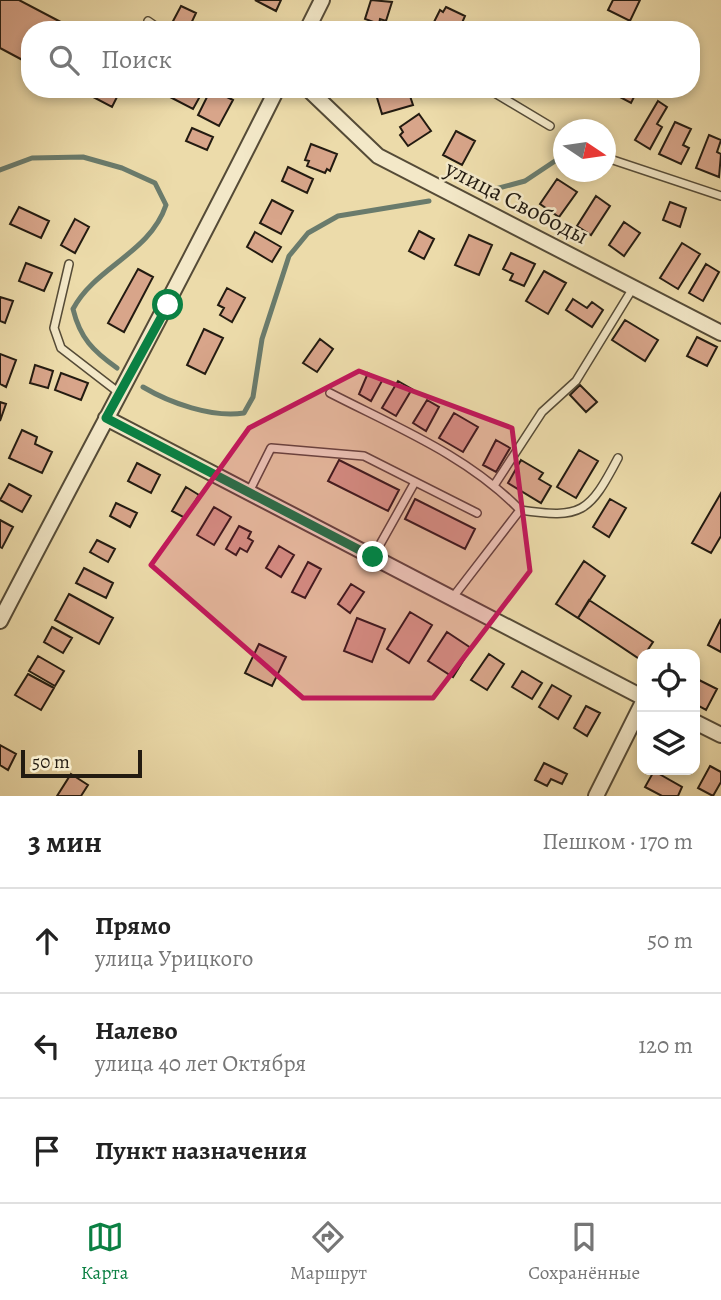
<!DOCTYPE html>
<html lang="ru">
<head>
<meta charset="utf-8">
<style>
  body { margin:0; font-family:Alegreya,serif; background:#f6f6f6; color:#222 }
  .controls { position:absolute; right:21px; bottom:21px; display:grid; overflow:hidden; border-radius:14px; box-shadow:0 4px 10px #0003 }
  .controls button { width:63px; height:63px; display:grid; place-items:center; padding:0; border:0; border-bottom:2px solid #e0e0e0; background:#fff; color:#222; font:35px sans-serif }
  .compass { position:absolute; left:553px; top:119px; width:63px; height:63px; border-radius:50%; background:#fff; box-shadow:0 4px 10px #0003; rotate:103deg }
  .scale { position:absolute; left:21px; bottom:18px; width:121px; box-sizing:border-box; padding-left:7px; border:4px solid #231b11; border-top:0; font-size:19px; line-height:24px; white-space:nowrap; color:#231b11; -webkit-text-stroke:5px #f3e8c8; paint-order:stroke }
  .stop { position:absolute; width:21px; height:21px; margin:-16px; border:5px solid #0b8043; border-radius:50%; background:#fff }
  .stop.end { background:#0b8043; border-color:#fff; box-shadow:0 2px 7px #0008 }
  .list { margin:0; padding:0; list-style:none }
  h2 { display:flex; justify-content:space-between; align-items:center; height:91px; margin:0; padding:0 28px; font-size:30px }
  h2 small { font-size:23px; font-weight:400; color:#767676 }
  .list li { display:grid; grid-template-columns:46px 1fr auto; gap:21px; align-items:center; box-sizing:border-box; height:105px; padding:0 28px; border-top:2px solid #e0e0e0 }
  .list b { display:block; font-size:26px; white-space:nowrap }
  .list p { margin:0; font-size:23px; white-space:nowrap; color:#767676 }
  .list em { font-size:23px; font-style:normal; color:#767676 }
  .icon { flex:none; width:38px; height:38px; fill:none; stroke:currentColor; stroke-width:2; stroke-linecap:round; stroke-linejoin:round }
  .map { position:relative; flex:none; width:721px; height:796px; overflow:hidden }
  .search { position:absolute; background:#fff; box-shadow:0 4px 10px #0003; left:21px; right:21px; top:21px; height:77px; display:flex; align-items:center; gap:18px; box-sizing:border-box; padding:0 24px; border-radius:28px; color:#767676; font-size:26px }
  .sheet { height:406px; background:#fff }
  nav { display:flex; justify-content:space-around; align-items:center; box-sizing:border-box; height:98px; border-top:2px solid #e0e0e0; background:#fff; font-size:19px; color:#767676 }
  nav a { display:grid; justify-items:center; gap:4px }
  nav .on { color:#0b8043 }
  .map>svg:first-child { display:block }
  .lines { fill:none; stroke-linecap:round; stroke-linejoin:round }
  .stream { stroke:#6a7b6c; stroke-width:5 }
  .building { fill:#d8a58a; stroke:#231b11; stroke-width:2 }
  .lane-casing { stroke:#554b37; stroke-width:10 }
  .street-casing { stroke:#554b37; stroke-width:18 }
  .lane { stroke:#f3e8c8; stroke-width:7 }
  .street { stroke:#f3e8c8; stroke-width:14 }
  .route { stroke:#0b8043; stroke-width:9 }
  .marked { fill:#c2185b; fill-opacity:0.2; stroke:#c2185b; stroke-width:5; stroke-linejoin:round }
  .labels { text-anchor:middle; stroke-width:5; stroke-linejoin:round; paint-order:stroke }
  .street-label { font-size:24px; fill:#231b11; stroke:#f3e8c8 }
</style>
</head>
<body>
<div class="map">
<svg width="721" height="796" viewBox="0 0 721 796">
  <rect width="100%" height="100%" fill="#ecdbaa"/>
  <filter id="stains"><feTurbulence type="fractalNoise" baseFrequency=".00286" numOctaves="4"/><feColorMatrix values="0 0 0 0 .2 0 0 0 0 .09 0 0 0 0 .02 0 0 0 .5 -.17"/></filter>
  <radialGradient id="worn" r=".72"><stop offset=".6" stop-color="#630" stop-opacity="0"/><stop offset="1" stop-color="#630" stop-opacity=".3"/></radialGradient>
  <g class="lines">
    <!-- stream -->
    <path class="stream" d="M0,170l32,-12 51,-1 39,11 33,15 11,22c-16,48 -71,62 -93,104 7,29 20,42 44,59
      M484,192l41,-11 39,-26
      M143,387c27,16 69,31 101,26l9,-16 9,-58 27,-83 19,-23 30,-17 91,-15"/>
  </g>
  <!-- building -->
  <path class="building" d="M0,0h19l57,30h-46v34l-30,-16z
    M255,0h26l-5,11z
    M371,0l21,2 -6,19 -6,-2 -1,5 -14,-5z
    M613,0h27l-10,21 -22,-11z
    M181,6l15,7 -8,17 -17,-5z
    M446,7l19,9 -6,14h-29l10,-20 3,2z
    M78,89h43l-9,18z
    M174,89h30l-11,20 -23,-12z
    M211,89l22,11 -14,26 -21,-11z
    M380,89h46v2l-16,5 3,9 -31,9 -7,-23z
    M605,89h33l-7,14z
    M658,101l9,6 -10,17 5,3 -12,22 -15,-9z
    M419,114l12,17 -23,15 -8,-11 3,-3 -3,-5z
    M675,122l16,7 -8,16 6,3 -8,16 -22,-10z
    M192,128l21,9 -6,13 -21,-9z
    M456,131l19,10 -13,24 -19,-10z
    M709,135l12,5 -4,12 4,2 -2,23 -23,-9z
    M311,144l26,10 -7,17 -3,-2 -2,4 -18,-7 2,-5 -4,-1z
    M288,167l25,12 -6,14 -25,-12z
    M557,179l20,13 -18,25 -19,-13z
    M596,196l14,10 -19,29 -14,-9z
    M272,200l21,11 -12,23 -21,-11z
    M670,202l16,6 -6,19 -17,-7z
    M19,207l30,14 -8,17 -31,-14z
    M75,219l14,8 -14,26 -14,-8z
    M624,222l16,11 -16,23 -15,-11z
    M419,231l15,8 -10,20 -15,-8z
    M255,232l26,15 -9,15 -25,-15z
    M469,235l23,10 -13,30 -24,-10z
    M682,243l18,11 -22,35 -18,-11z
    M511,253l24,11 -11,22 -14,-6 3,-6 -10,-5z
    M26,263l26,10 -8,18 -25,-10z
    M706,264l13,8 -16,29 -14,-8z
    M138,269l15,8 -29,55 -16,-9z
    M544,271l22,12 -18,31 -22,-13z
    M227,288l18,10 -13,24 -12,-7 4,-7 -6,-3z
    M0,297l13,4 -8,22 -5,-2z
    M573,299l14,9 5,-6 11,8 -11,17 -26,-17z
    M625,320l33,20 -13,21 -33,-21z
    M204,329l19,9 -18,36 -18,-9z
    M697,337l20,10 -10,19 -20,-10z
    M320,339l13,10 -16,23 -14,-9z
    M0,354l16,6 -10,27 -6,-3z
    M35,365l18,6 -5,17 -18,-5z
    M61,373l27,10 -7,17 -26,-10z
    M368,373l14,8 -11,20 -12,-7z
    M398,381l14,8 -16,27 -14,-8z
    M580,385l17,17 -11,10 -16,-17z
    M427,400l12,7 -13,24 -13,-8z
    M0,402l6,2 -6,17z
    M454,413l24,14 -15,25 -24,-14z
    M22,430l15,7 -2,7 17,8 -10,21 -33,-15z
    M496,440l14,8 -14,24 -13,-7z
    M579,450l19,11 -22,37 -19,-11z
    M339,460l60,30 -11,21 -60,-30z
    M521,460l22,13 -4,6 12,7 -10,17 -33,-20z
    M137,463l23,12 -9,18 -23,-12z
    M9,484l22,12 -9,16 -22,-12z
    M186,487l13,8 -14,23 -13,-7z
    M721,493v43l-10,17 -19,-10z
    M415,499l60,30 -10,20 -60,-30z
    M610,499l16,9 -17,29 -16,-10z
    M116,503l21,10 -7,14 -20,-11z
    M214,507l17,10 -17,28 -17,-10z
    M0,520l13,7 -11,21 -2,-1z
    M239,526l12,6 -3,6 5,3 -6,11 -7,-4 -4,7 -10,-6z
    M97,540l18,9 -7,13 -18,-10z
    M279,546l15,9 -13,22 -15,-9z
    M584,561l21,15 -27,42 -22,-14z
    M308,562l13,7 -16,29 -13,-6z
    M84,568l29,15 -7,15 -30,-15z
    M351,584l13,8 -14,21 -12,-9z
    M69,594l44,24 -14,26 -44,-24z
    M589,600l64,42 -12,18 -63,-42z
    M410,612l22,13 -23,38 -22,-14z
    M357,618l28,11 -13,33 -28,-11z
    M721,619v33l-13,-7z
    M52,627l20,11 -9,15 -19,-11z
    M447,632l24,16 -18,29 -25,-16z
    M259,644l27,13 -14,29 -27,-13z
    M489,654l15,10 -17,26 -16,-10z
    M38,656l26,15 -9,15 -26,-15z
    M522,671l20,12 -10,16 -20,-12z
    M28,674l26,14 -13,22 -26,-15z
    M695,678l22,11 -11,21 -11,-6z
    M552,685l19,11 -13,23 -19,-12z
    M586,706l14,7 -13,23 -13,-8z
    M0,745l16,9 -8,16 -8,-5z
    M544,763l23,11 -5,10 -11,-5 -4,7 -12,-6z
    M710,766l11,6v10l-8,14 -15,-8z
    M654,771l28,16 -4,9h-16l-17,-9z
    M71,774l17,11 -7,11h-24z"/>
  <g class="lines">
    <defs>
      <path id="lane" d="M148,21l13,9
        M310,25l17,5
        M488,89l62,37
        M613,160l108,36
        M69,264l-15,64 7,20 57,44
        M330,393c66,34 138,63 190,117
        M495,484l47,-72 34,-31 57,-93
        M249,492l22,-44 93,8 113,57
        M373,557l42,-75
        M453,597l67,-87c62,9 69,3 98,-52"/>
      <path id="street" d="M307,30l15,-30
        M308,89l70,67 343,177
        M106,418l536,279
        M0,621c92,-177 188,-353 277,-532
        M695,722l26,13
        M596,796l46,-92"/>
    </defs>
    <!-- lane casing -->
    <use href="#lane" class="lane-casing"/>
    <!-- street casing -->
    <use href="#street" class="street-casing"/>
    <!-- lane -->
    <use href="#lane" class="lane"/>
    <!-- street -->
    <use href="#street" class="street"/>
  </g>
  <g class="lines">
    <!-- route -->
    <path class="route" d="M168,305l-62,113 267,139"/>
  </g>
  <!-- marked area -->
  <path class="marked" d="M359,371l153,57 18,143 -97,127h-130l-152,-133 98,-137z"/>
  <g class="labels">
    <!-- street labels -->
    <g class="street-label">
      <text transform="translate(517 202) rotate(27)" y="8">улица Свободы</text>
    </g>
  </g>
  <rect width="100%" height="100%" filter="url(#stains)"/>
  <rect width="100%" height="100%" fill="url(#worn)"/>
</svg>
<div class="controls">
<button><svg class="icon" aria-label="locate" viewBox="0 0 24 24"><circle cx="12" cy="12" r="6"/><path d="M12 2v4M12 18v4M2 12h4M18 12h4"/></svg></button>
<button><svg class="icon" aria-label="layers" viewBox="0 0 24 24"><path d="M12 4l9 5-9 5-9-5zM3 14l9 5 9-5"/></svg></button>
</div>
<svg class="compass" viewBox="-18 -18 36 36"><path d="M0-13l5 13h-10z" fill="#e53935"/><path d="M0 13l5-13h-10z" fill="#767676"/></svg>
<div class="scale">50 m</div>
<div class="stop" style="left:168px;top:305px"></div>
<div class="stop end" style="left:373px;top:557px"></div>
<div class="search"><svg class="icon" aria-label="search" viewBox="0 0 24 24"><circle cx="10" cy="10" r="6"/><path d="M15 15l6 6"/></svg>Поиск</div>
</div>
<section class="sheet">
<h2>3 мин<small>Пешком · 170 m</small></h2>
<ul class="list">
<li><svg class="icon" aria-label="ahead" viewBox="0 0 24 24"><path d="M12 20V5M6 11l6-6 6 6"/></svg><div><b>Прямо</b><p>улица Урицкого</p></div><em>50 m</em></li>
<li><svg class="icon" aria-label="left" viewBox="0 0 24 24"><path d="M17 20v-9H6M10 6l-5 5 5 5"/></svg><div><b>Налево</b><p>улица 40 лет Октября</p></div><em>120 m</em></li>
<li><svg class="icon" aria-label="arrive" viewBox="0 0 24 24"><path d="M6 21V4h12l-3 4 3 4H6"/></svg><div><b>Пункт назначения</b></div></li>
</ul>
</section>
<nav>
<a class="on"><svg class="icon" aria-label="map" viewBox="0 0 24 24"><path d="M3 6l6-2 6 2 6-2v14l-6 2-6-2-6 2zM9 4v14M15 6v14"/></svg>Карта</a>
<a><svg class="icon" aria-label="directions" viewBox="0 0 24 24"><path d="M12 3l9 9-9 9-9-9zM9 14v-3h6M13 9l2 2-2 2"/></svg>Маршрут</a>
<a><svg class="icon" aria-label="saved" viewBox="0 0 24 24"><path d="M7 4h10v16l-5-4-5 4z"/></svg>Сохранённые</a>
</nav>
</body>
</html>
